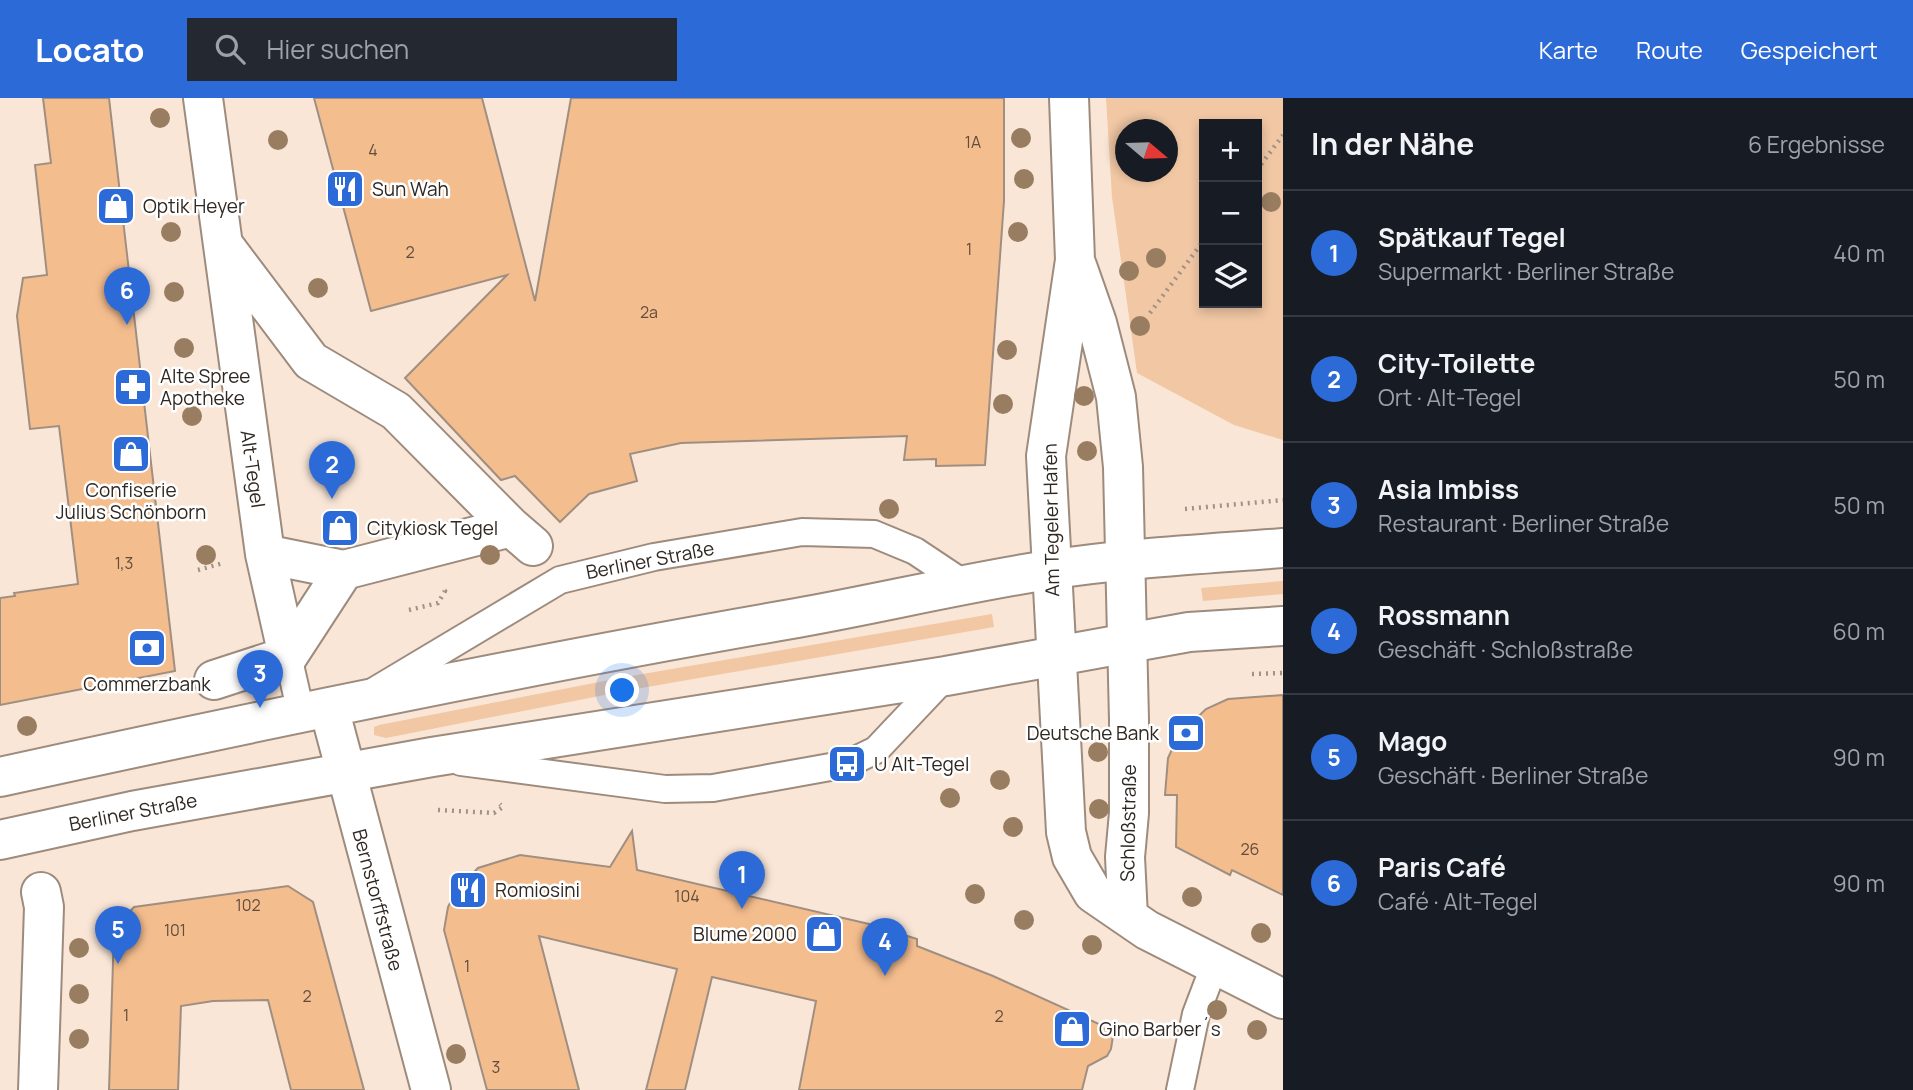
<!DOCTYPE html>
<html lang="de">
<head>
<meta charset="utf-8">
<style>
  body { margin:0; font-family:Manrope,sans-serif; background:#242831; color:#f1f3f6 }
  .controls { position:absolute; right:21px; top:21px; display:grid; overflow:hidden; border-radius:0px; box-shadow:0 4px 10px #0003 }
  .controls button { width:63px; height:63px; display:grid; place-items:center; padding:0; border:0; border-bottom:2px solid #363941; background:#171b24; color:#f1f3f6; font:35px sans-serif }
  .compass { position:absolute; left:1115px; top:21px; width:63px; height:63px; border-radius:50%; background:#171b24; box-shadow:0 4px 10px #0003; rotate:109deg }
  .you { position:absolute; left:623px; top:593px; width:24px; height:24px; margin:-18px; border:5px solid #fff; border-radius:50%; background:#1a73e8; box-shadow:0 0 0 10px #1a73e833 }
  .badge { display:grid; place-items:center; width:46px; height:46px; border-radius:50%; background:#2c6ad7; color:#fff; font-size:23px; font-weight:700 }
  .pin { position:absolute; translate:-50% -58px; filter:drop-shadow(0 2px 4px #0008) }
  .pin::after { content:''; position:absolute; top:37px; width:24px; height:21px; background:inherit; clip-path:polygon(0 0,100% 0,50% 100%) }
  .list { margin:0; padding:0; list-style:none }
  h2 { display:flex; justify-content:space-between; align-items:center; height:91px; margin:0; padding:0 28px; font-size:30px }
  h2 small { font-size:23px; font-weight:400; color:#9ea1a6 }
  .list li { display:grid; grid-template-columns:46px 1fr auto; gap:21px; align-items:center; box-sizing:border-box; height:126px; padding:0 28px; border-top:2px solid #363941 }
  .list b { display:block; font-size:26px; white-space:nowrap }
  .list p { margin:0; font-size:23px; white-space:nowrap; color:#9ea1a6 }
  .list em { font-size:23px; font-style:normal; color:#9ea1a6 }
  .icon { flex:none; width:38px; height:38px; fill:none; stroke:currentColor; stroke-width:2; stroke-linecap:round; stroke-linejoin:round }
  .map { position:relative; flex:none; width:1283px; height:992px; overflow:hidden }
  header { display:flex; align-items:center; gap:42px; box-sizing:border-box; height:98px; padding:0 35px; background:#2c6ad7; color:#fff }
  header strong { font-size:33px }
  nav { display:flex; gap:38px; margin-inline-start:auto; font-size:24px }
  .search { width:490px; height:63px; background:#242831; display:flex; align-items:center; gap:18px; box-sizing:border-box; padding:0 24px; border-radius:0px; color:#9ea1a6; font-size:26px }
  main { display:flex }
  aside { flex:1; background:#171b24 }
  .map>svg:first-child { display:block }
  .green { fill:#f1c7a4; fill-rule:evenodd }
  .building { fill:#f4bd8e; stroke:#a08f81; stroke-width:2 }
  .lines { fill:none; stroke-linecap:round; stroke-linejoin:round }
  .lane-casing { stroke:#9d8b7d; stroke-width:30 }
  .street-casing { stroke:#9d8b7d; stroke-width:42 }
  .secondary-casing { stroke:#9d8b7d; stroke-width:42 }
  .path { stroke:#a09287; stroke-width:4.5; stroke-dasharray:2 5; stroke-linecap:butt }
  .lane { stroke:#fff; stroke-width:26 }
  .street { stroke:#fff; stroke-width:38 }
  .secondary { stroke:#fff; stroke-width:38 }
  .tree { fill:#997d61 }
  .labels { text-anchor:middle; stroke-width:5; stroke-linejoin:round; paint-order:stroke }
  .number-label { font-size:16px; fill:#604d3d }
  .poi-label { font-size:19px; fill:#2f2822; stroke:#fff; text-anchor:start }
  .street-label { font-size:19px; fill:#2f2822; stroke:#fff }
</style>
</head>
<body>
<header>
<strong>Locato</strong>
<div class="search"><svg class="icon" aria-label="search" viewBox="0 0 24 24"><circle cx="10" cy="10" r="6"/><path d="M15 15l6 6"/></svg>Hier suchen</div>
<nav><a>Karte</a><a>Route</a><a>Gespeichert</a></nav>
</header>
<main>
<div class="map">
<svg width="1283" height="992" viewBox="0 0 1283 992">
  <rect width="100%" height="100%" fill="#f9e6d7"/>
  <!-- green -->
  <path class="green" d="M1106,0h177v342l-49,-15 -97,-52 -25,-176zM1204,26h53v179h-53zM1126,32h42v42h-42z
    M1283,483v13l-80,7 -2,-13z
    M992,516l2,13 -364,63 -244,48 -12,-3v-8l5,-2 246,-48z"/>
  <!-- building -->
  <path class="building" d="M43,0h66l66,573 -175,34v-107l15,-2 -1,-3 64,-9 -19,-158 -29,3 -13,-113 6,-38 24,-3 -12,-110 16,-2z
    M314,0h168l53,203 36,-203h433v103l-19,264 -49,1v-7l-32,1 3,-24 -226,7 -51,11 7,27 -48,13 -29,28 -45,-46 -14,4 -96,-102 102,-103 -136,36z
    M1283,597v200l-51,-25 -2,5 -54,-28 1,-52h-12l3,-37 6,-13 10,-15 22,-21 22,-10z
    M632,733l5,39 232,54 48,15v7l76,30 106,48 14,12 -2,13 -4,7 -19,10 -6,24h-283l17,-89 -104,-24 -27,113h-39l31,-121 -138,-33 40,154h-92l-43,-160 4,-23 8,-16 22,-23 42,-13 90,12z
    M288,788l25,16 51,188h-73l-23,-90 -55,1 -32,5 -3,84h-69l5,-160 20,-23z"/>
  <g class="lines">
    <defs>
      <path id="lane" d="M288,558l13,57
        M376,592l184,-110 94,-23 148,-25 72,2 41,17 51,34
        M461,664l204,27 48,-1 134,-24 29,-14 70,-74
        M1180,992l16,-76 19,-50"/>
      <path id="street" d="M203,0l62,456 23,102
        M1069,0l6,162 -29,196 20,376 6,25 21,36 54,37 136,69
        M225,149l86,114 85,50 115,116
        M1077,168l20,57 19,74 7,70 6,253v93l-4,44 3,60
        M265,456l79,16 167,-43 22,19
        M214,582l74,-24 56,-86
        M38,992l6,-183 -3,-15"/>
      <path id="secondary" d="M329,610l102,382
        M0,679c265,-58 530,-113 797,-159 84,-15 167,-35 251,-48 78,-12 157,-16 235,-22
        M0,742l132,-29 300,-54 514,-81 243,-44 94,-6"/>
    </defs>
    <!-- lane casing -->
    <use href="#lane" class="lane-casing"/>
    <!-- street casing -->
    <use href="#street" class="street-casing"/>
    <!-- secondary casing -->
    <use href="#secondary" class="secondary-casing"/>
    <!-- path -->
    <path class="path" d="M1257,72l26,-35
      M1150,215l54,-73
      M1185,411l98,-9
      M198,472l25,-7
      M409,512l29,-7 7,-12 -4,-2
      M1252,576l31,-1
      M438,712l56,3 9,-6 -3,-3"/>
    <!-- lane -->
    <use href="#lane" class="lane"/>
    <!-- street -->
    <use href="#street" class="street"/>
    <!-- secondary -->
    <use href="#secondary" class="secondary"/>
  </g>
  <!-- trees -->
  <g class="tree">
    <circle cx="160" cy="20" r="10"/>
    <circle cx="1021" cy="40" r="10"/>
    <circle cx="278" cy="42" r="10"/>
    <circle cx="1024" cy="81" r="10"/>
    <circle cx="1271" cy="104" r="10"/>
    <circle cx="171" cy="134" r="10"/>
    <circle cx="1018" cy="134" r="10"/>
    <circle cx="1156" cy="160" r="10"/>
    <circle cx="1129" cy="173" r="10"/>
    <circle cx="318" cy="190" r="10"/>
    <circle cx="174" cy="194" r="10"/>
    <circle cx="1140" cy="228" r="10"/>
    <circle cx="184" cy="250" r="10"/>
    <circle cx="1007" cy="252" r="10"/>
    <circle cx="1084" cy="298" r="10"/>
    <circle cx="1003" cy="306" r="10"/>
    <circle cx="192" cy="318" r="10"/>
    <circle cx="1087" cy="353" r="10"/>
    <circle cx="889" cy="411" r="10"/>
    <circle cx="206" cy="457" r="10"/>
    <circle cx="490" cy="457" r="10"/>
    <circle cx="27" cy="628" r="10"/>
    <circle cx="1098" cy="654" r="10"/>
    <circle cx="1000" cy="682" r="10"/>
    <circle cx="950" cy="700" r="10"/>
    <circle cx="1099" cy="711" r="10"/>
    <circle cx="1013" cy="729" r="10"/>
    <circle cx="975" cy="796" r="10"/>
    <circle cx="1192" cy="799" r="10"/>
    <circle cx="1024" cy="822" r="10"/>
    <circle cx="1261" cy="835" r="10"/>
    <circle cx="1092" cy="847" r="10"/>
    <circle cx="79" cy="850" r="10"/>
    <circle cx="79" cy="896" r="10"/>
    <circle cx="1217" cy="912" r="10"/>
    <circle cx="1257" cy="932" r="10"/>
    <circle cx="79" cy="941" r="10"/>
    <circle cx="456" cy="956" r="10"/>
  </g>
  <!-- icons -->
  <defs>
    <symbol id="restaurant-square" viewBox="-11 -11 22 22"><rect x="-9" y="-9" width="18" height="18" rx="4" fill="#2c6ad7" stroke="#fff"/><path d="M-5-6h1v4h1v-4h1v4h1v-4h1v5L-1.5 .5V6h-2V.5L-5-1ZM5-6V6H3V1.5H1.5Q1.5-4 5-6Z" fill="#fff"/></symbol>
    <symbol id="shop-square" viewBox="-11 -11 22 22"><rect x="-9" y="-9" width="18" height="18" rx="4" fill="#2c6ad7" stroke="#fff"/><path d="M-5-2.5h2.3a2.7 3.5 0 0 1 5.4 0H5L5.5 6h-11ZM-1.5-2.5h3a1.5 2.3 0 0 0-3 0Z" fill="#fff"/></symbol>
    <symbol id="pharmacy-square" viewBox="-11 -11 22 22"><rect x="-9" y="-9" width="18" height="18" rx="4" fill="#2c6ad7" stroke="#fff"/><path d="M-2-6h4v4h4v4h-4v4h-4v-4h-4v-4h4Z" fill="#fff"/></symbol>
    <symbol id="bank-square" viewBox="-11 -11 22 22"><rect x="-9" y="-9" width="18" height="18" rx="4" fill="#2c6ad7" stroke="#fff"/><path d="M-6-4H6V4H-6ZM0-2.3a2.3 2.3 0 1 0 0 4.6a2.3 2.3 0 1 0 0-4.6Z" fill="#fff"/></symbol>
    <symbol id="bus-square" viewBox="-11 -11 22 22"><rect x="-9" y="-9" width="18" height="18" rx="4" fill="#2c6ad7" stroke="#fff"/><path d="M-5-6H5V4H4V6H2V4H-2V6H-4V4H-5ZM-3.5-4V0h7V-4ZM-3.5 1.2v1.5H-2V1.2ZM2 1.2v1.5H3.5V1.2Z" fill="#fff"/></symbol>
  </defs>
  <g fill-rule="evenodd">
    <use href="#restaurant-square" x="323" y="69" width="44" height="44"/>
    <use href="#shop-square" x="94" y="86" width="44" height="44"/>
    <use href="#pharmacy-square" x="111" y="267" width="44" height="44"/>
    <use href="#shop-square" x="109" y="334" width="44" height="44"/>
    <use href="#shop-square" x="318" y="408" width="44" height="44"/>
    <use href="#bank-square" x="125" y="528" width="44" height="44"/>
    <use href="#bank-square" x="1164" y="613" width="44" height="44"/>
    <use href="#bus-square" x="825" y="644" width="44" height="44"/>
    <use href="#restaurant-square" x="446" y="770" width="44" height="44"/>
    <use href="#shop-square" x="802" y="814" width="44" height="44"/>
    <use href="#shop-square" x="1050" y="909" width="44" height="44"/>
  </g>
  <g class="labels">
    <!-- number labels -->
    <g class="number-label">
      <text x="973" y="50">1A</text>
      <text x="373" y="58">4</text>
      <text x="969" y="157">1</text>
      <text x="410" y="160">2</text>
      <text x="649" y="220">2a</text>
      <text x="124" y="471">1,3</text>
      <text x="1250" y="757">26</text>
      <text x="687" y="804">104</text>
      <text x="248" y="813">102</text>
      <text x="175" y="838">101</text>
      <text x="467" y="874">1</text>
      <text x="307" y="904">2</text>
      <text x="126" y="923">1</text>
      <text x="999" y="924">2</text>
      <text x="496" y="975">3</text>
    </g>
    <!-- poi labels -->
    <g class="poi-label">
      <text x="372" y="98">Sun Wah</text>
      <text x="143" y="115">Optik Heyer</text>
      <text x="160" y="285">Alte Spree<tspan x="160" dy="22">Apotheke</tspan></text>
      <text x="131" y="399" text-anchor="middle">Confiserie<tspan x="131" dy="22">Julius Schönborn</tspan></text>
      <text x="367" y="437">Citykiosk Tegel</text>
      <text x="147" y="593" text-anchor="middle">Commerzbank</text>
      <text x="1159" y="642" text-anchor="end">Deutsche Bank</text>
      <text x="874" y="673">U Alt-Tegel</text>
      <text x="495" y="799">Romiosini</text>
      <text x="797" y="843" text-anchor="end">Blume 2000</text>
      <text x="1099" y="938">Gino Barber´s</text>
    </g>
    <!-- street labels -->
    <g class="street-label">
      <text transform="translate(253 371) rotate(82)" y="7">Alt-Tegel</text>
      <text transform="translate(1051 422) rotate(-91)" y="7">Am Tegeler Hafen</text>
      <text transform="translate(650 462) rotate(-11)" y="7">Berliner Straße</text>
      <text transform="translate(133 714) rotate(-11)" y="7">Berliner Straße</text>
      <text transform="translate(1128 725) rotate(-89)" y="7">Schloßstraße</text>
      <text transform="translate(378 802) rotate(75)" y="7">Bernstorffstraße</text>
    </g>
  </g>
</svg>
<div class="controls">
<button>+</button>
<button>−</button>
<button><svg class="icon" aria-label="layers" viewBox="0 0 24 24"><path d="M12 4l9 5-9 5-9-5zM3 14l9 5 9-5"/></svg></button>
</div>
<svg class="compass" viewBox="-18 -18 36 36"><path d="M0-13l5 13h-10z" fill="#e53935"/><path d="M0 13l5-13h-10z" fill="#9ea1a6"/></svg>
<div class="you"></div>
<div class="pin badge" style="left:742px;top:811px">1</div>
<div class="pin badge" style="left:332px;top:401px">2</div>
<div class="pin badge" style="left:260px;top:610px">3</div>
<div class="pin badge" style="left:885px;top:878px">4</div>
<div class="pin badge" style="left:118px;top:866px">5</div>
<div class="pin badge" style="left:127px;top:227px">6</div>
</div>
<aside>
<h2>In der Nähe<small>6 Ergebnisse</small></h2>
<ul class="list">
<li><span class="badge">1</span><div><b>Spätkauf Tegel</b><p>Supermarkt · Berliner Straße</p></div><em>40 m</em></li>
<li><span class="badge">2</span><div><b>City-Toilette</b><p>Ort · Alt-Tegel</p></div><em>50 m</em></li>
<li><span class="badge">3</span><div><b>Asia Imbiss</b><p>Restaurant · Berliner Straße</p></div><em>50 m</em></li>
<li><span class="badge">4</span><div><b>Rossmann</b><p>Geschäft · Schloßstraße</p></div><em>60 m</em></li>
<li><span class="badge">5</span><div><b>Mago</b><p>Geschäft · Berliner Straße</p></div><em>90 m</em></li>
<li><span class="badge">6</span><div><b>Paris Café</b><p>Café · Alt-Tegel</p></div><em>90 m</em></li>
</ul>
</aside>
</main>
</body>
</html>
